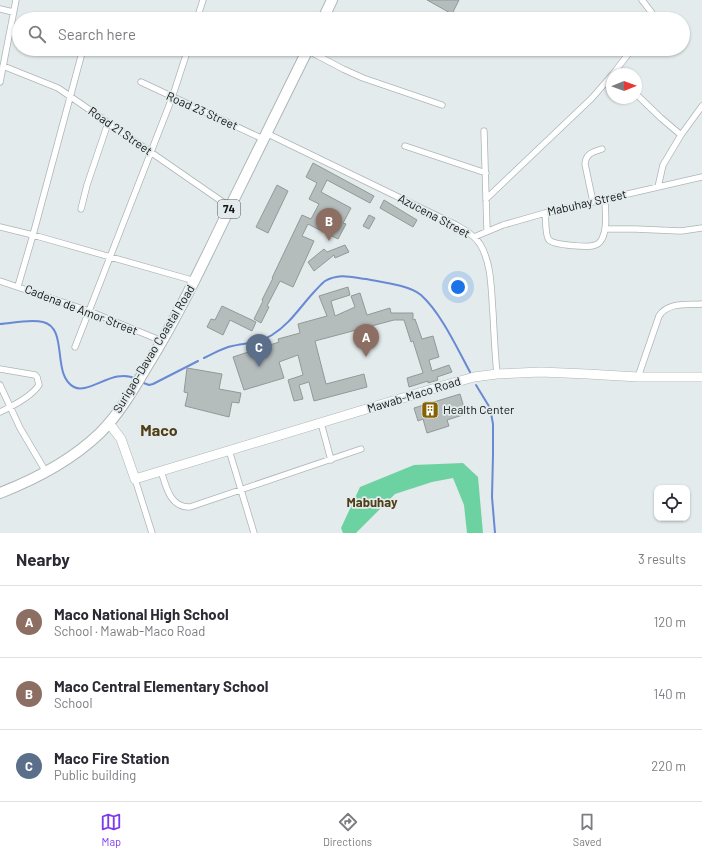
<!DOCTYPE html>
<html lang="en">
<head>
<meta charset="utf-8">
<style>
  body { margin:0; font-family:Barlow,sans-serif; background:#f2f2f3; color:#2b2b33 }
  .controls { position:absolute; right:12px; bottom:12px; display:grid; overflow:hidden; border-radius:8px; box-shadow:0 1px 3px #0004 }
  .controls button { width:36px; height:36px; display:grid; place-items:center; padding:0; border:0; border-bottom:1px solid #e1e1e2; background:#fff; color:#2b2b33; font:20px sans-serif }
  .compass { position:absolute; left:606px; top:68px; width:36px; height:36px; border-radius:50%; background:#fff; box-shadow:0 1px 3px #0004; rotate:89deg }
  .you { position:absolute; left:458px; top:287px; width:14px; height:14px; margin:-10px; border:3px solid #fff; border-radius:50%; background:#1a73e8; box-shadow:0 0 0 6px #1a73e833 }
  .badge { display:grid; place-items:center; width:26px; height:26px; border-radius:50%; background:#7c3aed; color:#fff; font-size:13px; font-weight:700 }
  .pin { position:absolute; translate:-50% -33px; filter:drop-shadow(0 1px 2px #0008) }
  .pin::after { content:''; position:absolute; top:21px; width:14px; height:12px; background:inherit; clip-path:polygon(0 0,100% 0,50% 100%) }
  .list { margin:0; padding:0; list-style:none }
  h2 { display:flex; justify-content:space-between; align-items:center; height:52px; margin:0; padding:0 16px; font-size:17px }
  h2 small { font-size:13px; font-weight:400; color:#7c7c81 }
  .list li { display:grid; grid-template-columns:26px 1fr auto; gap:12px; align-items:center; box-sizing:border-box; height:72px; padding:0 16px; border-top:1px solid #e1e1e2 }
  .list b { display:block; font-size:15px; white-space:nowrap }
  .list p { margin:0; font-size:13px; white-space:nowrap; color:#7c7c81 }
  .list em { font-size:13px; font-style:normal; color:#7c7c81 }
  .icon { flex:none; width:22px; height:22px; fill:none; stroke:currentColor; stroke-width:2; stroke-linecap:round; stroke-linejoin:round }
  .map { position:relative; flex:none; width:702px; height:533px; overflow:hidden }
  .search { position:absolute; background:#fff; box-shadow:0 1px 3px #0004; left:12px; right:12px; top:12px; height:44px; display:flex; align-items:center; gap:10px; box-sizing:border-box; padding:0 14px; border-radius:22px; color:#7c7c81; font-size:15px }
  .sheet { height:268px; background:#fff }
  nav { display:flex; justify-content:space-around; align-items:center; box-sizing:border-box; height:56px; border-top:1px solid #e1e1e2; background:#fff; font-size:11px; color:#7c7c81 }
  nav a { display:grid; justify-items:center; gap:2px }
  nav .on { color:#7c3aed }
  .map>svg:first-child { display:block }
  .forest { fill:#6cd2a2 }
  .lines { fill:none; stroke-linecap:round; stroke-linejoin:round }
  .stream { stroke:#6889d4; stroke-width:2 }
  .building { fill:#b5bdbc; stroke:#929998 }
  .street-casing { stroke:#aeb5b7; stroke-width:7 }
  .primary-casing { stroke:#aeb5b7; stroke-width:10 }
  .highway-casing { stroke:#aeb5b7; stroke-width:12 }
  .street { stroke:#fff; stroke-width:5.5 }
  .primary { stroke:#fff; stroke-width:9 }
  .highway { stroke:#fff; stroke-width:10 }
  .labels { text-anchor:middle; stroke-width:3.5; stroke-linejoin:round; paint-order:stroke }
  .shield { fill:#e3ebec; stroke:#515556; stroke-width:1 }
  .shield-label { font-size:11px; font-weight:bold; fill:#121515 }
  .street-label { font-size:12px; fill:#121515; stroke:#e3ebec }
  .poi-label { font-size:12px; fill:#121515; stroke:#e3ebec; text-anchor:start }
  .neighbourhood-label { font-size:13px; font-weight:bold; fill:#503e17; stroke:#e3ebec }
  .district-label { font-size:16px; font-weight:bold; fill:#503e17; stroke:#e3ebec }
</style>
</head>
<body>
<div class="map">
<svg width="702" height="533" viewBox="0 0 702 533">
  <rect width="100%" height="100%" fill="#e3ebec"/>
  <!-- forest -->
  <path class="forest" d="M463,463l15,14 5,56h-16l-3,-28 -11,-27 -21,4 -37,12 -39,39h-13l-2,-5 19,-41 54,-22z"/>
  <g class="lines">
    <!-- stream -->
    <path class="stream" d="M0,324c13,-1 30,-5 43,-2 26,6 8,53 31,65 15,8 40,-20 62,-8
      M204,358c9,-4 18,-10 28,-12 13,-3 28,-3 40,-11 18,-11 28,-28 42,-43 4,-4 7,-8 11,-11 14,-8 26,-4 41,-2 15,3 43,6 55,16 20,18 36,53 49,77
      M141,382l8,3 4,-1 45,-23
      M476,385l14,23 3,16v31l-1,42 3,36"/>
  </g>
  <!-- building -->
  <path class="building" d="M427,0h32l-7,14z
    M313,163l61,33 -4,7 -43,-23 -6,12 30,16 -8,15 3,1 -8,15 -30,-15 -6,12 12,5 -21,46 -13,-6 -13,25 2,1 -8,16 -7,-4 9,-18 -1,-1 11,-22h-1l30,-63 9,4 8,-15 -10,-5 8,-16 -11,-6z
    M277,185l11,6 -20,42 -12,-6z
    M384,200l33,20 -4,7 -33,-19z
    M369,215l6,3 -6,11 -6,-3z
    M345,245l4,7 -14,6 -1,-3 -20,16 -6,-9 16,-13 3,3z
    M348,287l2,8 -19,6 4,15 20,-9 -4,-11 9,-3 7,22 23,-7 1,5h22v7l2,-1 7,20 11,-3 6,21 -10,3 3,11 17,-6 3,7 -15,5 1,3 -10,3v-2l-19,6 -2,-9 16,-5 -10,-32 -2,1 -7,-22h-10l-79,21 11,43 38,-10 3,13 -53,14 -5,-19 -10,3 4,14 -9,2 -6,-21 15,-5 -5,-20 -19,7 5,16 -40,12 -11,-33 46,-15 -1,-3 22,-6 -2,-9 29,-8 -8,-20z
    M222,306l34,16 -4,9 -22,-11 -7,15 -16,-8 4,-8 4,1z
    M187,368l35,6 -3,15 22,4 -2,10 -7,-1 -3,15 -44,-11 3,-13 -4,-1z
    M460,394l6,20 -19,6 2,6 -22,7 -4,-14 -5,2 -4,-13z"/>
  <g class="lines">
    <defs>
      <path id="street" d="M642,0l10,13 1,6
        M0,9l13,3
        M197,19l6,-19
        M307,50l36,19 20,9 79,27
        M3,66l55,22 172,119
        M613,74l19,-25
        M0,82l16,-82
        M141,82l122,57
        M636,94l25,24 20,17
        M484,131l3,99
        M266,133l190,92c9,5 18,10 24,19 12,20 11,46 13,69 1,20 2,41 4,61
        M405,146l81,27
        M658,187l5,-22 18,-30 21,-29
        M486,199l106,-101 20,-23
        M593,202l-8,-38c1,-11 8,-12 17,-15
        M81,209l6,-24 21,-62
        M545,213c1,6 0,23 4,27 5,5 40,8 46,5 3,0 5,-3 7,-6 6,-12 3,-27 3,-40
        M0,227l33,8 162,46
        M605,229h30l46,2 21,-3
        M474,237l29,-12 42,-12 157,-36
        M0,281l89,30 73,30
        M18,286l15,-51 50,-186
        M75,347l97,-249 16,-49
        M0,369l35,6 2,2 2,8c-8,12 -26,21 -39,27
        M638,377l21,-61c9,-14 28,-11 43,-12
        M0,385l20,43 26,44
        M321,423l10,37
        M229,450l25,83
        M161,471c5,15 9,37 29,36l171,-58
        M135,479l17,54"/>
      <path id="primary" d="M109,423l12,16 14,40 304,-92 35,-10 23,-3 44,-2 46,2 51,3h64"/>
      <path id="highway" d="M323,19l9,-19
        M0,493c36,-14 72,-33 100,-60 24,-24 40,-56 58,-85 28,-48 51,-97 75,-147 25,-51 50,-102 75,-152"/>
    </defs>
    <!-- street casing -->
    <use href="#street" class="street-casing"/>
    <!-- primary casing -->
    <use href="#primary" class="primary-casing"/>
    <!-- highway casing -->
    <use href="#highway" class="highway-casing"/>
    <!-- street -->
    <use href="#street" class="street"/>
    <!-- primary -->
    <use href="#primary" class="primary"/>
    <!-- highway -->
    <use href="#highway" class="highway"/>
  </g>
  <!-- icons -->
  <defs>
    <symbol id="building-square" viewBox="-11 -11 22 22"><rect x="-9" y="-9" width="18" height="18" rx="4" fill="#876300" stroke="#e3ebec"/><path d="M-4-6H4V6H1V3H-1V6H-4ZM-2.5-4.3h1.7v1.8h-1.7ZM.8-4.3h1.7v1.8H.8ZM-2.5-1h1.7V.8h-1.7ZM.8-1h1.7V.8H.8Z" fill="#fff"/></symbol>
  </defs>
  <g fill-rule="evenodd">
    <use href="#building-square" x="420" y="400" width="20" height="20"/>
  </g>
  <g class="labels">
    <!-- shield labels -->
    <rect class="shield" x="218" y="200" width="22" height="18" rx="3"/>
    <g class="shield-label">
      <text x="229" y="213">74</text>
    </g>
    <!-- street labels -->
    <g class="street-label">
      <text transform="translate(202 111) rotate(24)" y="4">Road 23 Street</text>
      <text transform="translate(120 131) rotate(35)" y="4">Road 21 Street</text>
      <text transform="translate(587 203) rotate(-13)" y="4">Mabuhay Street</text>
      <text transform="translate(434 216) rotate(28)" y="4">Azucena Street</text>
      <text transform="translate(81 310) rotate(21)" y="4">Cadena de Amor Street</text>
      <text transform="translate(154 349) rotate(-59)" y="4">Surigao-Davao Coastal Road</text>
      <text transform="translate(414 395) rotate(-17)" y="4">Mawab-Maco Road</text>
    </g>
    <!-- poi labels -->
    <g class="poi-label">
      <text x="443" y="414">Health Center</text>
    </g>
    <!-- neighbourhood labels -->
    <g class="neighbourhood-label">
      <text x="372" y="507">Mabuhay</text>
    </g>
    <!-- district labels -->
    <g class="district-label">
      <text x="159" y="436">Maco</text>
    </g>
  </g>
</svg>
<div class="controls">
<button><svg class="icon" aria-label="locate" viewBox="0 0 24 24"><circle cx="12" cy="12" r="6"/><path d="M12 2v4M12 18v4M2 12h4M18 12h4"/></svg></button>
</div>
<svg class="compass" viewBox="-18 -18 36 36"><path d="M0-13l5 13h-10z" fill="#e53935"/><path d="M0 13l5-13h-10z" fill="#7c7c81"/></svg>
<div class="you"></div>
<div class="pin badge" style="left:366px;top:357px;background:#8d6e63">A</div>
<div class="pin badge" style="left:329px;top:241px;background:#8d6e63">B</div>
<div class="pin badge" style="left:259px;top:367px;background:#5c6f8a">C</div>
<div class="search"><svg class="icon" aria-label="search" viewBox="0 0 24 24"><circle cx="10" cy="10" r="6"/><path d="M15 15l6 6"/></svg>Search here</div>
</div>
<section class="sheet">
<h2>Nearby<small>3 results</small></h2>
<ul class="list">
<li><span class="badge" style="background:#8d6e63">A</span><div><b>Maco National High School</b><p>School · Mawab-Maco Road</p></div><em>120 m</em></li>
<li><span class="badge" style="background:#8d6e63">B</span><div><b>Maco Central Elementary School</b><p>School</p></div><em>140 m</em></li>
<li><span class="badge" style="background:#5c6f8a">C</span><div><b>Maco Fire Station</b><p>Public building</p></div><em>220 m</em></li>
</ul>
</section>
<nav>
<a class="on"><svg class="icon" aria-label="map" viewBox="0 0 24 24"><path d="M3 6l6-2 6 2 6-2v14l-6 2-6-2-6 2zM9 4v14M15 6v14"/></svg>Map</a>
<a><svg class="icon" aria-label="directions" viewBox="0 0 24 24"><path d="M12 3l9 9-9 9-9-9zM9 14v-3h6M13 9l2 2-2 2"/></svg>Directions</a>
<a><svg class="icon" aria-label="saved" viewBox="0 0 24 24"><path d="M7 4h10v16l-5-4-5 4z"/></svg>Saved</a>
</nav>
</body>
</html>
